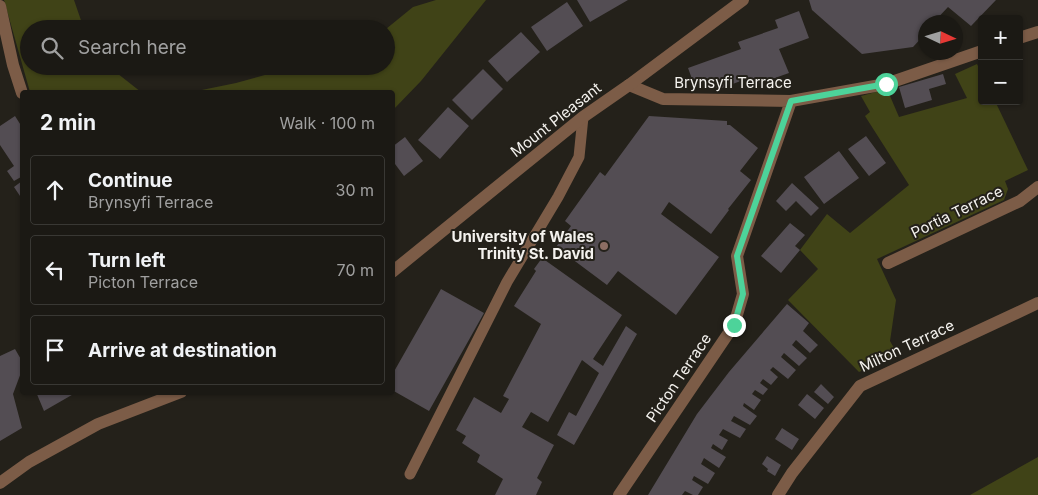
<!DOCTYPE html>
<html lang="en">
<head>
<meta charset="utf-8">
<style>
  body { margin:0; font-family:Inter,sans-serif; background:#282622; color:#f1f3f6 }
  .controls { position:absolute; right:15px; top:15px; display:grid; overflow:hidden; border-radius:5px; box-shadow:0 1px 4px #0004 }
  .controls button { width:45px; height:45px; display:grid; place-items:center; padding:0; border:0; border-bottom:1px solid #393834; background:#1b1914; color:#f1f3f6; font:25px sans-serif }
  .compass { position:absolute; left:918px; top:15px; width:45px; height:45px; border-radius:50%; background:#1b1914; box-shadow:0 1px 4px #0004; rotate:94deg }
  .stop { position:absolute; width:15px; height:15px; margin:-11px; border:4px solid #4dd39a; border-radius:50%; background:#fff }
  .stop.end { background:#4dd39a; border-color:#fff; box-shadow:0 1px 5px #0008 }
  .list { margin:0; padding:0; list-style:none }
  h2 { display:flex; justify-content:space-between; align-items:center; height:65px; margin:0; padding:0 20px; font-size:21px }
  h2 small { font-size:16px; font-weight:400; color:#a0a0a0 }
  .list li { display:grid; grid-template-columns:32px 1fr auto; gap:15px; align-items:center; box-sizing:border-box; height:70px; margin:0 10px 10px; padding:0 10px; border:1px solid #393834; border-radius:5px }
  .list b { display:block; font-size:19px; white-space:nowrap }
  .list p { margin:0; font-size:16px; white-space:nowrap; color:#a0a0a0 }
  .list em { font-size:16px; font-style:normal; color:#a0a0a0 }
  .icon { flex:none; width:28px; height:28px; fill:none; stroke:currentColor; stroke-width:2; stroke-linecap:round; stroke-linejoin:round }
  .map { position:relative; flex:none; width:1038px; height:495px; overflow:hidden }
  .search { position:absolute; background:#1b1914; box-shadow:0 1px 4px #0004; left:20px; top:20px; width:375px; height:55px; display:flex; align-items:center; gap:12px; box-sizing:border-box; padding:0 18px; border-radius:28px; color:#a0a0a0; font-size:19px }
  .panel { position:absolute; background:#1b1914; box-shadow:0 1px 4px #0004; left:20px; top:90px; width:375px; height:305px; border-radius:5px }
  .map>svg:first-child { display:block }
  .green { fill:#404317 }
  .building { fill:#534d53 }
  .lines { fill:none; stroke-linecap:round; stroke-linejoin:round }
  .service { stroke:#7c5c47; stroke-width:11 }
  .minor { stroke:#7c5c47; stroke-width:12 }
  .tertiary { stroke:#7c5c47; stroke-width:12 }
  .route { stroke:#4dd39a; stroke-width:6 }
  .education-dot { fill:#8d6e63; stroke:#24211a; stroke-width:2 }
  .labels { text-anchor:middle; stroke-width:4; stroke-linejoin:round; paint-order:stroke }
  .street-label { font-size:15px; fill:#f4f2ee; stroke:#24211a }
  .poi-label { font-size:15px; font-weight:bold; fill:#f4f2ee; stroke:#24211a; text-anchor:end }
</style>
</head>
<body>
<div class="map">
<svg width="1038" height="495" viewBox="0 0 1038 495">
  <rect width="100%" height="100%" fill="#24211a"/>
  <!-- green -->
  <path class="green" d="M4,0h70l10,29h-55v37h79l33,26h-111z
    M436,0h50l-65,81 -28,29 -1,-18h-200l44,-9 61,-17h89v-37l27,-22z
    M977,64l5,10v27h13l33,69 -23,11 3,8 -4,11 -127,59 19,41 -6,41 8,14 -39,17 -71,-72 30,-31 -18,-19 27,-36 23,19 59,-48 -44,-69 5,-4 -9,-16 26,-7 12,28 68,-19 -12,-24z
    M1038,457v38h-68z"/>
  <!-- building -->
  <path class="building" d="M577,0h51l-38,22z
    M809,0h187l-25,26 -23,-19 -14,15h-8v11l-13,14 -51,7 -50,-44z
    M567,2l16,24 -36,25 -16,-24z
    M799,11l10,27 -30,11 10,24 -40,14 -3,-8 -24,9h-11l-2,-6 -14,5 -7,-19 53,-19 -3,-7 40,-14 -3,-8z
    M521,32l19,20 -33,30 -19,-21z
    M483,69l20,20 -31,31 -20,-20z
    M943,74l3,10 -17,5 3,11 -27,8 -6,-21z
    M448,107l21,19 -29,33 -22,-19z
    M15,116l7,11v53l-1,-3 -7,4 -7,-10 7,-5 -14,-21v-19z
    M649,116l78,5v4h3l28,23 -18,23 11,9 -23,29 1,1 -18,24 -42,-32 -8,12 58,43 -43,58 -58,-44 -11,14 -51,-38 15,-21 -6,-5 35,-49 5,4z
    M866,136l20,27 -17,13 -21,-27z
    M405,137l18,24 -19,15 -12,-16v-13z
    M839,151l20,27 -35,26 -20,-27z
    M22,181v18l-8,-12z
    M792,183l27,25 -8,8 -15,-15 -10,10 -10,-10z
    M790,223l15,12 -10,11 5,4 -19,23 -20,-17z
    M542,258l80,57 -29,44 10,7 23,-40 11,8 -63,111 -17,-10 12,-23 7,4 23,-43 -17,-13 -34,62 -17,-10 -9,15 32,18 -17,33 5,4 -6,13h-41l8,-16 -26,-17 3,-7 -18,-12 4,-7 -10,-6 18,-33 27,16 8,-14 -6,-3 38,-72 -27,-18 22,-35 -2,-2z
    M441,289l43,24 -55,98 -37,-21v-15z
    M787,304l22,19 -6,8 15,14 -8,8 -14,-13 -4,5 15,13 -8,8 -15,-13 -3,4 15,13 -8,9 -15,-12 -3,3 8,7 -7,8 -8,-6 -3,4 8,6 -5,6 -8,-5 -3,4 9,6 -7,10 -10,-7 -1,3 14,10 -7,9 -16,-9 -3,5 15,8 -6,9 -17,-9 -4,6 9,5 -6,10 -9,-6 -2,4 15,9 -7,11 -15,-10 -3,6 14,9 -7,11 -14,-8 -2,4 11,7 -5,8h-5l-8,-4 -3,4h-34l49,-81 32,-42z
    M15,349l7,12v9l-9,24 9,34 -22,13v-85z
    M821,384l13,13 -6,7 -14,-12z
    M36,392h41l-33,19z
    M807,394l17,14 -9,11 -17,-14z
    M782,428l17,11 -7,11 -17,-11z
    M767,456l14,9 -6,11 -8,-5 1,-2 -6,-5z"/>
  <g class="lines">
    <!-- service -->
    <path class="service" d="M410,474l97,-192 51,-85 21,-40 4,-40"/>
    <!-- minor -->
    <path class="minor" d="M0,6l13,59 9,28
      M1019,38l19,-6
      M629,85l34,14 128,2 95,-17 96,-33
      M888,263l132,-62 18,-14
      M619,495l115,-170 9,-31 -6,-38 54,-155
      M778,495l14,-22 68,-87 178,-83"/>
    <!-- tertiary -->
    <path class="tertiary" d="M392,272l191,-155 46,-32 114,-85
      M0,483l29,-21 69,-38 83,-32"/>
  </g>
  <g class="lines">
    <!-- route -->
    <path class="route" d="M734,325l9,-31 -6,-38 54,-155 95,-17"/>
  </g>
  <!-- markers -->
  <circle class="education-dot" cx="604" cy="246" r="5"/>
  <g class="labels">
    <!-- street labels -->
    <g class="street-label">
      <text x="733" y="88">Brynsyfi Terrace</text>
      <text transform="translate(556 120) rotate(-38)" y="5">Mount Pleasant</text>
      <text transform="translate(957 212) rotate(-26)" y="5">Portia Terrace</text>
      <text transform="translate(907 346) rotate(-25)" y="5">Milton Terrace</text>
      <text transform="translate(679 378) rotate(-56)" y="5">Picton Terrace</text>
    </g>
    <!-- poi labels -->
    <g class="poi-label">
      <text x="594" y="242">University of Wales<tspan x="594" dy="17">Trinity St. David</tspan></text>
    </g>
  </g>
</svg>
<div class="controls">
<button>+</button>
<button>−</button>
</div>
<svg class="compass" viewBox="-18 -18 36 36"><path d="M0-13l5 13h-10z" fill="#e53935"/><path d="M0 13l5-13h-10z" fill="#a0a0a0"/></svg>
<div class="stop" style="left:886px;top:84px"></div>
<div class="stop end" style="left:734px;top:325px"></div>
<div class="search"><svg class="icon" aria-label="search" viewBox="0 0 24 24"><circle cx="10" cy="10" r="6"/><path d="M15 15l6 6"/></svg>Search here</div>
<section class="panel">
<h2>2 min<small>Walk · 100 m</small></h2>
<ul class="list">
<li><svg class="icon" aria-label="ahead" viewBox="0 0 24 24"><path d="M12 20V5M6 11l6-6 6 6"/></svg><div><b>Continue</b><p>Brynsyfi Terrace</p></div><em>30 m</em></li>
<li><svg class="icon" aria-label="left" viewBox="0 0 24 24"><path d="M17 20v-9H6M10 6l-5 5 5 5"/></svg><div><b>Turn left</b><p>Picton Terrace</p></div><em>70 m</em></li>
<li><svg class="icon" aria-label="arrive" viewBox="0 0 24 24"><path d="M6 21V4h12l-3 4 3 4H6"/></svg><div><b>Arrive at destination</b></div></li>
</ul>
</section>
</div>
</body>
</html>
